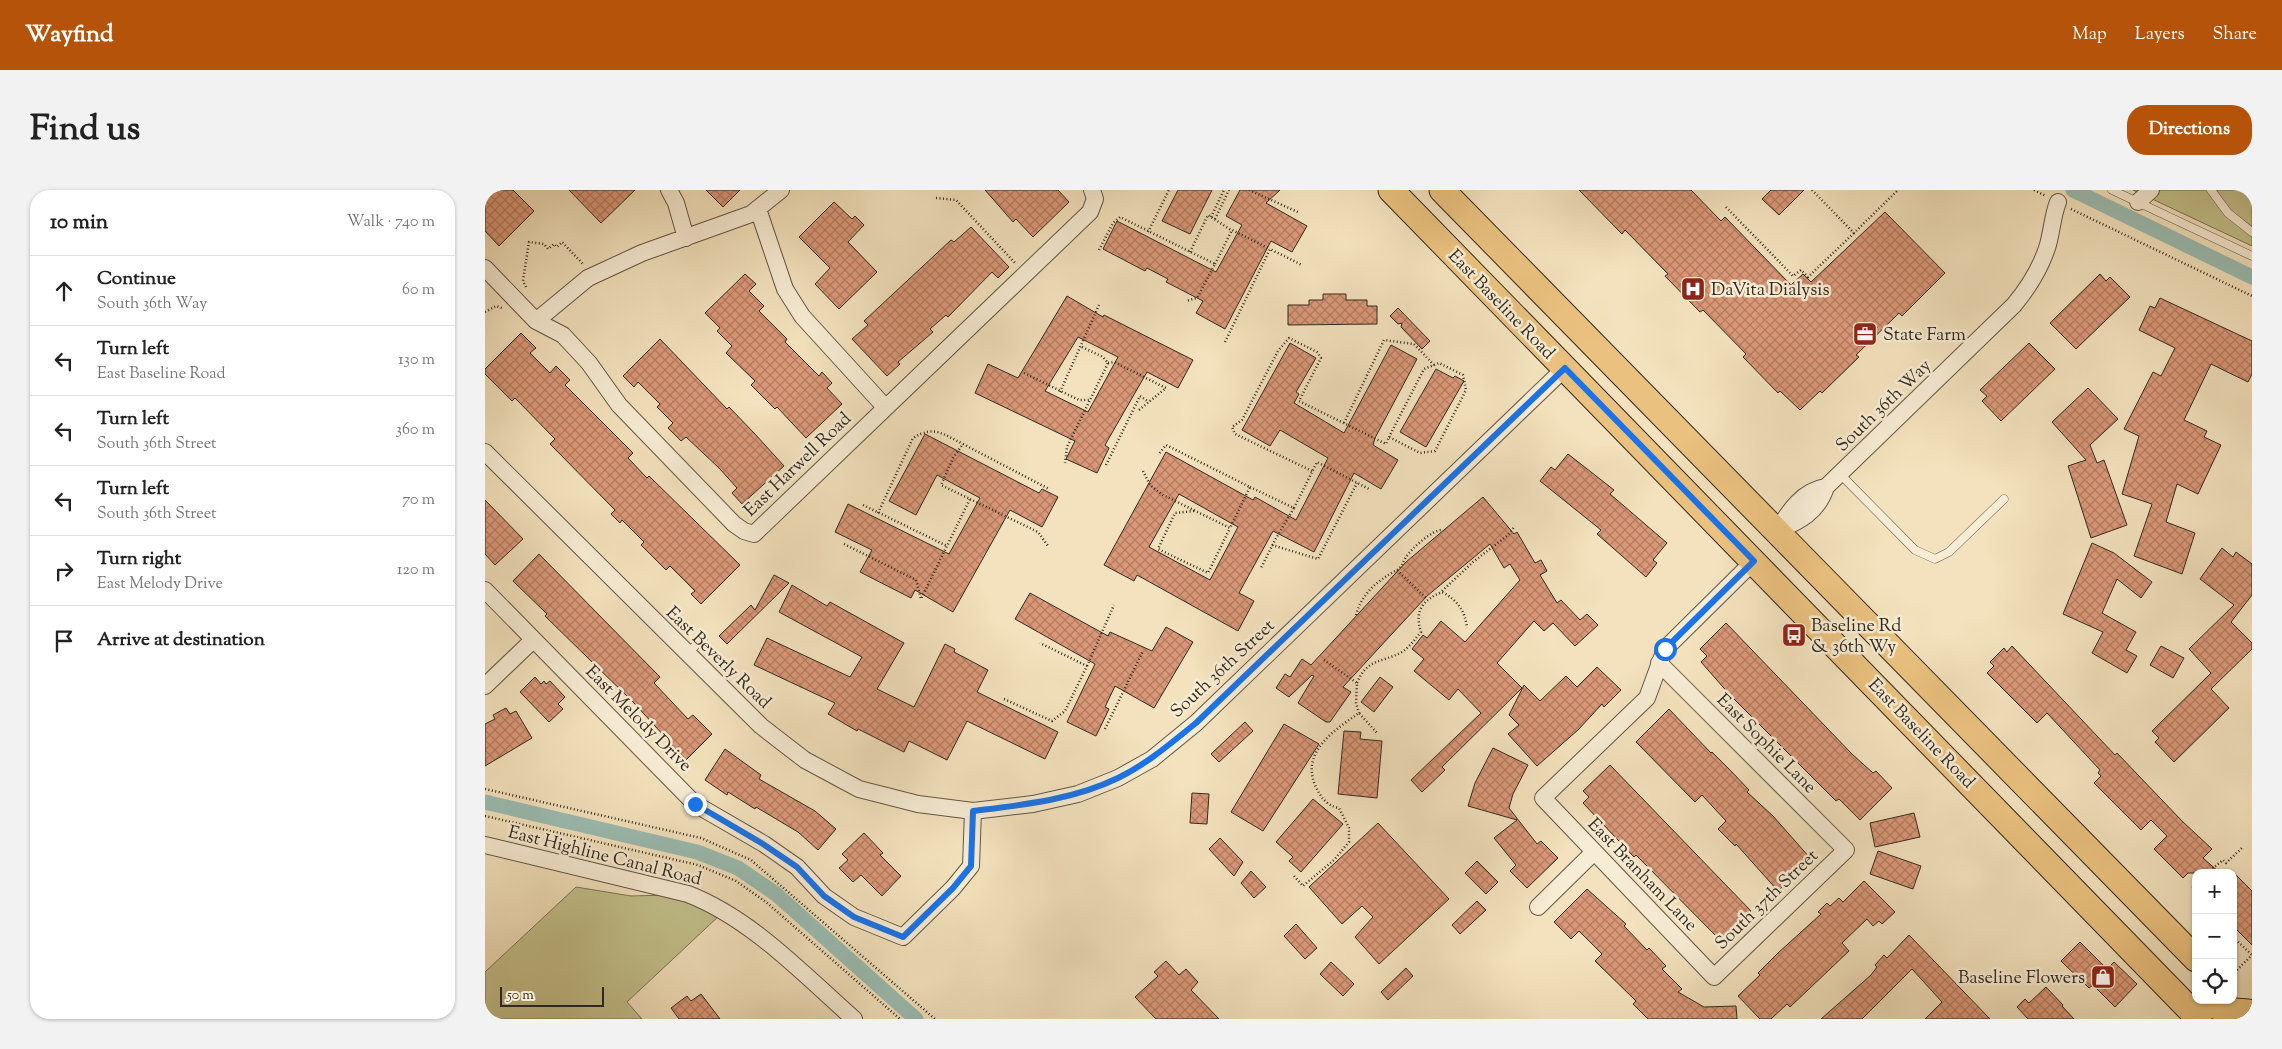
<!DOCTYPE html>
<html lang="en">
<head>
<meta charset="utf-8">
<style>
  body { margin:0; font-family:"Sorts Mill Goudy",serif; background:#f2f2f2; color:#222 }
  .controls { position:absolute; right:15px; bottom:15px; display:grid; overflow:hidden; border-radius:10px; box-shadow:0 1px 4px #0004 }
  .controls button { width:45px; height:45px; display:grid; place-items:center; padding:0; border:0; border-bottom:1px solid #e0e0e0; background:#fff; color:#222; font:25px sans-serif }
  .scale { position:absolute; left:15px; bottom:12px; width:104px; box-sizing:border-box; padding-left:5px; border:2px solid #32291e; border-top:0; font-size:14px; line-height:18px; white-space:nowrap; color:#32291e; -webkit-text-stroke:4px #f7ecd4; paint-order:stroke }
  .stop { position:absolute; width:15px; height:15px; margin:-11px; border:4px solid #1a73e8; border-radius:50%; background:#fff }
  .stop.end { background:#1a73e8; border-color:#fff; box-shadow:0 1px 5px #0008 }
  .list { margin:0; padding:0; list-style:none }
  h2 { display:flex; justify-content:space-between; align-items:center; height:65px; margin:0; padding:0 20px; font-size:21px }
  h2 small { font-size:16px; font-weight:400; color:#767676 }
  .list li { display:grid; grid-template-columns:32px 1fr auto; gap:15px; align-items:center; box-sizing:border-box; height:70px; padding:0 20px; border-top:1px solid #e0e0e0 }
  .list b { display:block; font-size:19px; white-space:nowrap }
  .list p { margin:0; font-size:16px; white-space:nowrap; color:#767676 }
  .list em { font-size:16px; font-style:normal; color:#767676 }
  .icon { flex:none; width:28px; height:28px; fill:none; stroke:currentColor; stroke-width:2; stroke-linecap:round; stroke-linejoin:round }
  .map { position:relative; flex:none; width:1767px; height:829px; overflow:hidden; border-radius:20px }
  header { display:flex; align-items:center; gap:30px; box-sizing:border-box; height:70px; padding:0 25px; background:#b45309; color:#fff }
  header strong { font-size:24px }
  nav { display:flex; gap:28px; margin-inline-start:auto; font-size:18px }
  .intro { display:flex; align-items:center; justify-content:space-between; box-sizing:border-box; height:120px; padding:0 30px }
  h1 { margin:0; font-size:35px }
  .button { padding:12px 22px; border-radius:20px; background:#b45309; color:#fff; font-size:18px; font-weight:700 }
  main { display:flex; gap:30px; padding:0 30px }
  aside { flex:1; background:#fff; border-radius:20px; box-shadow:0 1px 4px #0004 }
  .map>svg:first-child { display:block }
  .green { fill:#c3c18c; stroke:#7a7555 }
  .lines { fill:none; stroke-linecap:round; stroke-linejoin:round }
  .canal { stroke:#9bbdb3; stroke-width:15 }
  .building { fill:url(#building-cross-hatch); stroke:#32291e; fill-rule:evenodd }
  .service-casing { stroke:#625746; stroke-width:9 }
  .minor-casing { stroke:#625746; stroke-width:18 }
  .primary-casing { stroke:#32291e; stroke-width:27 }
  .path { stroke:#32291e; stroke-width:2.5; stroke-dasharray:1 2.5; stroke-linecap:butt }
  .service { stroke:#f7ecd4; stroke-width:8 }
  .minor { stroke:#f7ecd4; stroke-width:16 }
  .primary { stroke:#eac17e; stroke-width:25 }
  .route { stroke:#1a73e8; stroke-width:6 }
  .labels { text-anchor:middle; stroke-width:5; stroke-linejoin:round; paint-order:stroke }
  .poi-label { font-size:18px; fill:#32291e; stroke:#f7ecd4; text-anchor:start }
  .street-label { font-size:18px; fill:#32291e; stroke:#f7ecd4 }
</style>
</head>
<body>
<header>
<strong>Wayfind</strong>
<nav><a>Map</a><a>Layers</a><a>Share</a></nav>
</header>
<div class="intro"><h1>Find us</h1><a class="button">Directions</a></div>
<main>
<aside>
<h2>10 min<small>Walk · 740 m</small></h2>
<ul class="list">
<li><svg class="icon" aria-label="ahead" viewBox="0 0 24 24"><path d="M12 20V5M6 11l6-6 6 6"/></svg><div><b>Continue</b><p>South 36th Way</p></div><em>60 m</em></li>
<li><svg class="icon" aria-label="left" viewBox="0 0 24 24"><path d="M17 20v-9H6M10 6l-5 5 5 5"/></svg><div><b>Turn left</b><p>East Baseline Road</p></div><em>130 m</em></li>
<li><svg class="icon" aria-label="left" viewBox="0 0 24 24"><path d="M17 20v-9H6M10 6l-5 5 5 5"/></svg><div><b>Turn left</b><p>South 36th Street</p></div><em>360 m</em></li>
<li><svg class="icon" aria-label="left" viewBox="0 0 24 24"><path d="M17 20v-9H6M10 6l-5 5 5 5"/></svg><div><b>Turn left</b><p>South 36th Street</p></div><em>70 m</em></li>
<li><svg class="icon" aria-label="right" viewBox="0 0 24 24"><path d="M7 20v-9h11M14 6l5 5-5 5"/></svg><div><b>Turn right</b><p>East Melody Drive</p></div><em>120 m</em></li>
<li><svg class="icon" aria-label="arrive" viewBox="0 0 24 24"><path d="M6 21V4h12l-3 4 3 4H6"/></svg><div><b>Arrive at destination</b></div></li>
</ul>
</aside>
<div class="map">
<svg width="1767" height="829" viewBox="0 0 1767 829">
  <defs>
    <pattern id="building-cross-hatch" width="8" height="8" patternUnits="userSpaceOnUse" patternTransform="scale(1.25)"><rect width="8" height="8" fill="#db9878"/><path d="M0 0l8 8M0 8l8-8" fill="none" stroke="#b27c62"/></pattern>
  </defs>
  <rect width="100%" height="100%" fill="#f3e2bd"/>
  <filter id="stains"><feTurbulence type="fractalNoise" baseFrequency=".004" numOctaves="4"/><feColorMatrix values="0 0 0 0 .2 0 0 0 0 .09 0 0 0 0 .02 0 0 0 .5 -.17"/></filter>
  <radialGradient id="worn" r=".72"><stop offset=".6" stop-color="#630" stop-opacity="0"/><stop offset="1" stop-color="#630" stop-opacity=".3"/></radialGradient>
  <!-- green -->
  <path class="green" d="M1648,0h119v56z
    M91,697l55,9 36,-1 53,20 -93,87 15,17h-157v-47z"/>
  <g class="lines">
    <!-- canal -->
    <path class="canal" d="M1588,0l179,87
      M0,612l212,50 41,16 38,26 140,125"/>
  </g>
  <!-- building -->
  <path class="building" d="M0,0h28l21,21 -35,35 -14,-15z
    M84,0h66l-34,33z
    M221,0h34l-17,17z
    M500,0h73l11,12 -36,35 -17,-18 -3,3z
    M693,0h34l-22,44 -28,-13z
    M755,0h40l-14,13 41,23 -15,26 -21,-11 -46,88 -29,-16 7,-12 -37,-19 2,-3 -21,-11 -2,3 -42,-22 14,-28 99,51 26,-47 -16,-9z
    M1094,0h112l30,31 4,-4 66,68 12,-11 8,8 74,-70 60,61 -43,43 -3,-3 -43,42 3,2 -37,36 -2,-2 -20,19 -20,-19 -2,2 -35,-36 3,-3 -43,-44 -3,2 -35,-36 3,-2 -43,-44 -3,4z
    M1286,0h33l-25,25 -17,-16z
    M349,12l18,17 3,-3 9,9 -16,17 29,30 -38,37 -24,-25 15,-16 -31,-31z
    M486,37l38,40 -11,11 -6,-6 -44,45 -2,-2 -16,14 3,3 -35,30 2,2 -13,12 -35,-37 16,-14 -4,-4 87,-81 3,2z
    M260,84l11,10 -7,7 15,15 -5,5 28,28 -2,3 34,34 3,-4 10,11 -5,5 15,16 -36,34 -29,-31 -2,2 -24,-24 4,-4 -29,-28 6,-7 -15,-15 3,-3 -15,-15z
    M1615,84l6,7 4,-4 20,20 -54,52 -26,-26z
    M838,104h23v6h21v6h10v18l-89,1v-20h21v-5h14z
    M582,106l36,21 1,-2 89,45 -15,28 -31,-16 -42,73 4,3 -12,25 -31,-14 9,-18 -100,-48 13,-29 30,14zM593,147l40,20 -30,55 -43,-21z
    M1675,108l92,43v33l-4,8 -37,-18 -27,56 23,11 -3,6 17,8 -23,49 -21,-10 -11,38 29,11 -13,41 -48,-18 18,-52 -30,-10 17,-58 -15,-7 29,-57 8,4 14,-28 -36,-18 11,-24 5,2z
    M913,118l32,33 -8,8 -21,-22 1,-4 -4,1 -8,-8z
    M36,143l15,15 -6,5 20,20 6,-7 14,14 -5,5 68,68 -5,5 19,20 2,-2 91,89 -39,39 -10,-10 4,-3 -25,-25 -4,4 -25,-25 3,-3 -22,-22 -2,3 -9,-9 4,-4 -65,-66 5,-5 -40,-41 -3,3 -27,-27v-5z
    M175,149l67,70 2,-2 26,27 29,32 -42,38 -10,-11 5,-5 -18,-20 -33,-31 -5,4 -13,-13 5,-5 -16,-16 3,-3 -22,-22 -4,5 -11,-11z
    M805,153l26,15 -20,34 3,2 -5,9 50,30 47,-88 26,14 -42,79 -2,7 25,15 -17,29 -27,-16 -40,79 -41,-21 -34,62 15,8 -16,30 -101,-56 -3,6 -30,-16 62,-113 87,48 2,-3 41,23 32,-62 -48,-28 -10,16 -28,-16zM694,304l59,33 -28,53 -61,-33z
    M1544,153l26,26 -54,52 -19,-20 5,-5 -7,-6z
    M951,179l17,9 2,-2 9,5 -38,66 -26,-15z
    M1603,198l30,31 -28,26 7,18 7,-3 23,65 -36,13 -23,-72 18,-6 -34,-38z
    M440,244l114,59 3,-4 16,8 -16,30 -32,-17 -57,102 -38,-22 -4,8 -51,-26 12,-22 -37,-18 13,-28 101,50 31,-56 -43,-23 -21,40 -27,-14z
    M1083,264l46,36 -4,4 57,49 -14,17 4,3 -11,14 -49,-43 4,-4 -61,-49 11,-14 4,3z
    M998,307l31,37 3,-2 18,31 6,-3 6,11 -7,4 17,28 4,-3 19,20 7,-6 11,11 -23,21 -22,-23 -9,8 -10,-10 -37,42 25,25 -80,79 3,3 -23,22 -11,-12 70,-67 -23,-24 -9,11 -35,-29 10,-12 -12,-10 11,-14 4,3 14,-17 24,21 55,-62 -10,-16 -6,4 -14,-24 -63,52 -84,91 8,5 -21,30h-4l-28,-19 16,-27 -2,-1 -23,22 -13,-9 9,-14 5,3 12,-18 9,6 95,-103z
    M0,310l38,39 -28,26 -10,-11z
    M1607,353l22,10 38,29 -11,16 -24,-19 -15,34 34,19 -10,18 11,6 -10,17 -35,-20 11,-21 -40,-18z
    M1737,358l11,9 3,-5 16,12v31l-21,27 21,21v6l-41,40 18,19 -55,54 -19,-20 4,-4 -7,-7 59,-58 -22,-24 45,-44 -34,-26z
    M54,364l121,123 -6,6 34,36 5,-4 19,19 -26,26 -52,-57 -89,-87 2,-2 -34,-33z
    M289,385l15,8 -62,61 -8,-8 32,-31 4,5z
    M307,395l35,21 3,-4 74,41 -27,46 37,18 31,-63 10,5 -1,3 34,18 -11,22 81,40 -13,27 -78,-38 -20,39 -38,-19 -5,11 -46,-23 -1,2 -29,-17 7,-11 -81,-38 13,-27 83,39 12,-20 -83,-45z
    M545,403l78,43 2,-4 42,19 14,-24 27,15 -39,66 -39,-22 -10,21 4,2 -13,27 -29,-14 28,-58 -80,-45z
    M1241,433l126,131 21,19 3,-2 16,17 -32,32 -21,-21 -3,2 -106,-106 -29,-33 6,-6 -7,-7z
    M1527,456l103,109 2,-2 65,68 30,28 -9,9 17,15h-32l-5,5 -29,-29 13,-13 -16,-16 -10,10 -47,-47 7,-7 -3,-3 2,-3 -53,-57 -10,10 -50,-50 7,-7 -4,-4 14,-14 3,4z
    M1676,456l23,12 -11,20 -23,-13z
    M1112,477l24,23 -17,17 -2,-3 -24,26 -41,36 -29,-32 11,-9 -10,-10 15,-30 16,16 26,-25 11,11z
    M50,487l6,7 3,-3 2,3 4,-3 15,16 -7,7 5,5 -14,13 -29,-30z
    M895,487l13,10 -19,25 -13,-10z
    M21,518l4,6 6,-3 16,27 -47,28v-42l10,-5 -2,-4z
    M1184,519l42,44 1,-1 20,20 17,18 -2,2 26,24 38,43 -33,32 -42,-47 -1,2 -17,-17 8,-8 -24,-26 -7,7 -59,-60z
    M760,532l8,9 -34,31 -8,-8z
    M799,534l35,20 -56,87 -32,-19z
    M859,541l17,1 -1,7 22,2 -5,57 -39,-4z
    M1008,558l35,17 -15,29 -4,14 28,36 4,-3 17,17 -31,30 -17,-17 6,-6 -22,-27 23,-18 -49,-14 7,-23z
    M240,559l36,26 -2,4 56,32 21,18 -18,21 -20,-18 -42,-25 -1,2 -27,-17 -1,3 -22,-15z
    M1125,575l141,146 -30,30 -85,-86 -2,2 -51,-54 6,-6 -6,-6z
    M707,603l17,1 -2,30 -17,-1z
    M828,609l30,25 -42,48 -12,-11 4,-4 -17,-15z
    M1429,623l6,24 -45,10 -5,-24z
    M893,633l71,76 -70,65 -24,-27 18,-20 -11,-11 -20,18 -33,-37z
    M379,643l19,20 -3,2 21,21 -19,20 -21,-21 -8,7 -14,-14 9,-8 -6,-6z
    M735,648l23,24 -9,14 -25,-27z
    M1393,661l43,15 -8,23 -43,-15z
    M992,671l21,21 -12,12 -21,-21z
    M766,681l15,16 -12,11 -13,-15z
    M1748,682l19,19v54l-19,-19z
    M1379,691l31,31 -13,12 -3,-3 -6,5 -6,-7 -25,24 7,8 -59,56 -3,-3 -16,15h-11l-22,-23 22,-21 -2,-2 20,-20 43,-39 -3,-2 9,-9 3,3 9,-8 4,4z
    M1102,699l39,35 -2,2 23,24 2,-2 17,18 -4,3 20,20 -4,3 26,15 32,-1 1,13h-89l-15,-15 3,-3 -41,-40 7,-7 -23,-23 -8,8 -17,-17z
    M992,711l9,9 -26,24 -8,-9z
    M811,734l21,24 -12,11 -21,-23z
    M1424,745l81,84h-65l17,-17 -30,-33 -50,50h-41l50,-44 6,-8 -2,-2 9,-10 3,3z
    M1595,752l27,27 7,-7 23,22 -22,23 -22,-22 -4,3 -28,-27z
    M681,771l13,14 7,-6 12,13 -7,8 28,29h-63l-21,-22 23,-21 -4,-4z
    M846,772l23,22 -11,12 -23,-22z
    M921,778l7,8 -25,24 -7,-8z
    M1561,797l17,18 -1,1 12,13h-46l-11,-12 8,-8 4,4z
    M216,804l19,25h-41l-8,-11 16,-12 4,5z"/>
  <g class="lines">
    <defs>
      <path id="service" d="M1627,0l140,66
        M1726,0l17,23 24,19
        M1355,284l75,76 20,9 14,-7 55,-53
        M202,463l16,-14"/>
      <path id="minor" d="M184,0l7,13 10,35
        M1653,12l13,-12
        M273,19l27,80 17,27 83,91
        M0,78l51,53 27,14 26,28 30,42 115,119 10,7 10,3 336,-322 5,-13 -3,-9
        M51,131l52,-43 54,-25 109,-39 30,-24
        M0,262l276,274 44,34 54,29 59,15 55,7 60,-7 45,-10 40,-16 34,-19 44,-36 369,-355
        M1292,341c23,-10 41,-19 49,-44l188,-182c14,-17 26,-36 33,-57 5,-15 5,-31 11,-46
        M1292,341c12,-20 25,-40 49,-44
        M0,400l210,214 69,40 33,23 27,29 30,21 49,20 50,-49 18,-22 2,-55
        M1174,473l187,187 -132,127 -171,-179 104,-100 18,-49 89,-88
        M0,496l48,-46
        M0,655l203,49c64,25 115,80 166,125
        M1053,717l56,-55"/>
      <path id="primary" d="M906,0l808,829
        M957,0l754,769
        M1721,810l17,10 25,2"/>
    </defs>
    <!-- service casing -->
    <use href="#service" class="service-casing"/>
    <!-- minor casing -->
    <use href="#minor" class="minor-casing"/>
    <!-- primary casing -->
    <use href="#primary" class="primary-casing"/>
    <!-- path -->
    <path class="path" d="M764,0l51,23
      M1327,0l42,43 44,-43
      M1549,0l12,6
      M451,8l20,2 60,64
      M1241,17l67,69 8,-6 7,7 46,-44
      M1586,19l181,87
      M726,27l13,-27
      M730,29l14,-29
      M663,42l21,-42
      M614,60l14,-27 7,-6 95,47 -18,34 -11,3
      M705,62l18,-37 23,15
      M730,74l17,-34 38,19
      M41,97l-3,-6 6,-39 15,2 4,5 6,-5 3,3 5,-5 21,22
      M0,122l11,-6 6,2
      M740,152l45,-93 32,16
      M597,157l21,10 5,6 -18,37
      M623,173l6,-1 52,26 -27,22
      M539,183l55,27h11l-23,47 -2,16
      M575,202l39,-87
      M859,233l40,-83 30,4 20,21
      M621,275l34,-69 9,6
      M658,281l7,14 13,10 67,33 20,-41 -84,-42 -8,10
      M827,281l-77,-37 -3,-7 10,-7 36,-69 11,-13 28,14 4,6 -22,43 87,43 3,-7 31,16 15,-2 31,-61 -3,-15 -24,-12 -15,6 -35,68
      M765,297l44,21 -19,32 -14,28
      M485,309l68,33 10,14
      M378,315l84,41
      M809,318l23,-46 52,27
      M709,321l-19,2 -17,36 50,24 22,-45
      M393,323l35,-75c21,-13 30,-4 50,6
      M359,354l72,36 5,19 49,-100 -29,-14 12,-27 10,-14 86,45
      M787,355l46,14 39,-76
      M912,380c5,-3 6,-8 9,-13 6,-9 26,-27 36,-27
      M957,401l31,-29 35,-27 7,-9
      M871,425c6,-22 21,-34 41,-45l29,28
      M839,470l33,23 -1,20 3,10
      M602,476l27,-61
      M872,493c10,-25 25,-20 45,-31 8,-5 13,-13 19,-20 -7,-22 2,-32 21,-40 15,8 23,18 25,36
      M519,509l48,22 13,-10 22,-45 -47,-23
      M620,539l38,-78
      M0,599l216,49 50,22 184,159
      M0,626l213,49 38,16 30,21 134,117
      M1722,683l16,-13 3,3 17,-16
      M809,686l9,10 31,-26 15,-18v-14l-10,-20c-13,-3 -18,-10 -24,-23 -14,-34 20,-55 44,-72l18,20
      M1711,694l-3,3 3,7
      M1748,747l19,18
      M1752,780l15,-15"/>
    <!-- service -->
    <use href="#service" class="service"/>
    <!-- minor -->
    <use href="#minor" class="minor"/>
    <!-- primary -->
    <use href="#primary" class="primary"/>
  </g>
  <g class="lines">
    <!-- route -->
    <path class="route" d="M210,614l68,40 34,23 27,29 30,21 49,20 50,-49 18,-22 2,-55c49,-6 100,-11 145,-33 29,-14 53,-35 78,-55l369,-355 189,193 -89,88"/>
  </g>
  <!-- icons -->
  <defs>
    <symbol id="hospital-square" viewBox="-11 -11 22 22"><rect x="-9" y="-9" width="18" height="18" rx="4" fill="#8f2418" stroke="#f7ecd4"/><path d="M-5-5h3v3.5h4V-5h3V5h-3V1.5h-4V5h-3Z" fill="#fff"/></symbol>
    <symbol id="office-square" viewBox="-11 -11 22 22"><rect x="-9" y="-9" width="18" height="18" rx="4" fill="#8f2418" stroke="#f7ecd4"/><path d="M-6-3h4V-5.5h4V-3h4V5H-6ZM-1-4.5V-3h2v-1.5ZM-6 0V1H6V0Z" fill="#fff"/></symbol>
    <symbol id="bus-square" viewBox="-11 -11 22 22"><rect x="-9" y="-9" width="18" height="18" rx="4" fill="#8f2418" stroke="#f7ecd4"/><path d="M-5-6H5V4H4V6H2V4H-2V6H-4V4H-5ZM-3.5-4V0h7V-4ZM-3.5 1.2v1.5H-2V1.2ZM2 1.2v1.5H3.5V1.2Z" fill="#fff"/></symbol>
    <symbol id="shop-square" viewBox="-11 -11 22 22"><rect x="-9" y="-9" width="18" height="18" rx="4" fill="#8f2418" stroke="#f7ecd4"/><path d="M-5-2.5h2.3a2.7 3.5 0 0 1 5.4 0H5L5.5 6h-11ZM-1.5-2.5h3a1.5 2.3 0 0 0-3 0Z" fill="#fff"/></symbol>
  </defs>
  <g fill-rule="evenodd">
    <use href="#hospital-square" x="1194" y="85" width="28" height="28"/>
    <use href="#office-square" x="1366" y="130" width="28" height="28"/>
    <use href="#bus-square" x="1295" y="431" width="28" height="28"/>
    <use href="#shop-square" x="1604" y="773" width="28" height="28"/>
  </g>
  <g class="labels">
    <!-- poi labels -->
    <g class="poi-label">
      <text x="1226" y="105">DaVita Dialysis</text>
      <text x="1398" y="150">State Farm</text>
      <text x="1326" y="441">Baseline Rd<tspan x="1326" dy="21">&amp; 36th Wy</tspan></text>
      <text x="1600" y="793" text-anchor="end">Baseline Flowers</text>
    </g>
    <!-- street labels -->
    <g class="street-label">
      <text transform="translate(1017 114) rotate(46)" y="6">East Baseline Road</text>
      <text transform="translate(1398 215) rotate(-44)" y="6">South 36th Way</text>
      <text transform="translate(312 274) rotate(-44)" y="6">East Harwell Road</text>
      <text transform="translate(234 467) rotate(44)" y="6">East Beverly Road</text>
      <text transform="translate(737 478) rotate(-43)" y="6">South 36th Street</text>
      <text transform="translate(154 528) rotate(45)" y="6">East Melody Drive</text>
      <text transform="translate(1437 543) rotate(46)" y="6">East Baseline Road</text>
      <text transform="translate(1282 553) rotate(45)" y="6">East Sophie Lane</text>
      <text transform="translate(120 665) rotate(14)" y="6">East Highline Canal Road</text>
      <text transform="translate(1158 684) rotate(46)" y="6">East Branham Lane</text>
      <text transform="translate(1281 709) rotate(-44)" y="6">South 37th Street</text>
    </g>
  </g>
  <rect width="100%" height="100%" filter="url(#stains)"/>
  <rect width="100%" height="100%" fill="url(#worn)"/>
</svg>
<div class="controls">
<button>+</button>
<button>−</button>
<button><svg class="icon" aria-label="locate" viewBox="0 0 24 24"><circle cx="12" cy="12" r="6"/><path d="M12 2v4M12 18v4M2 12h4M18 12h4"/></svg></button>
</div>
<div class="scale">50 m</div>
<div class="stop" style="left:1180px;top:459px"></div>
<div class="stop end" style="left:210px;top:614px"></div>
</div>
</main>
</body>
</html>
